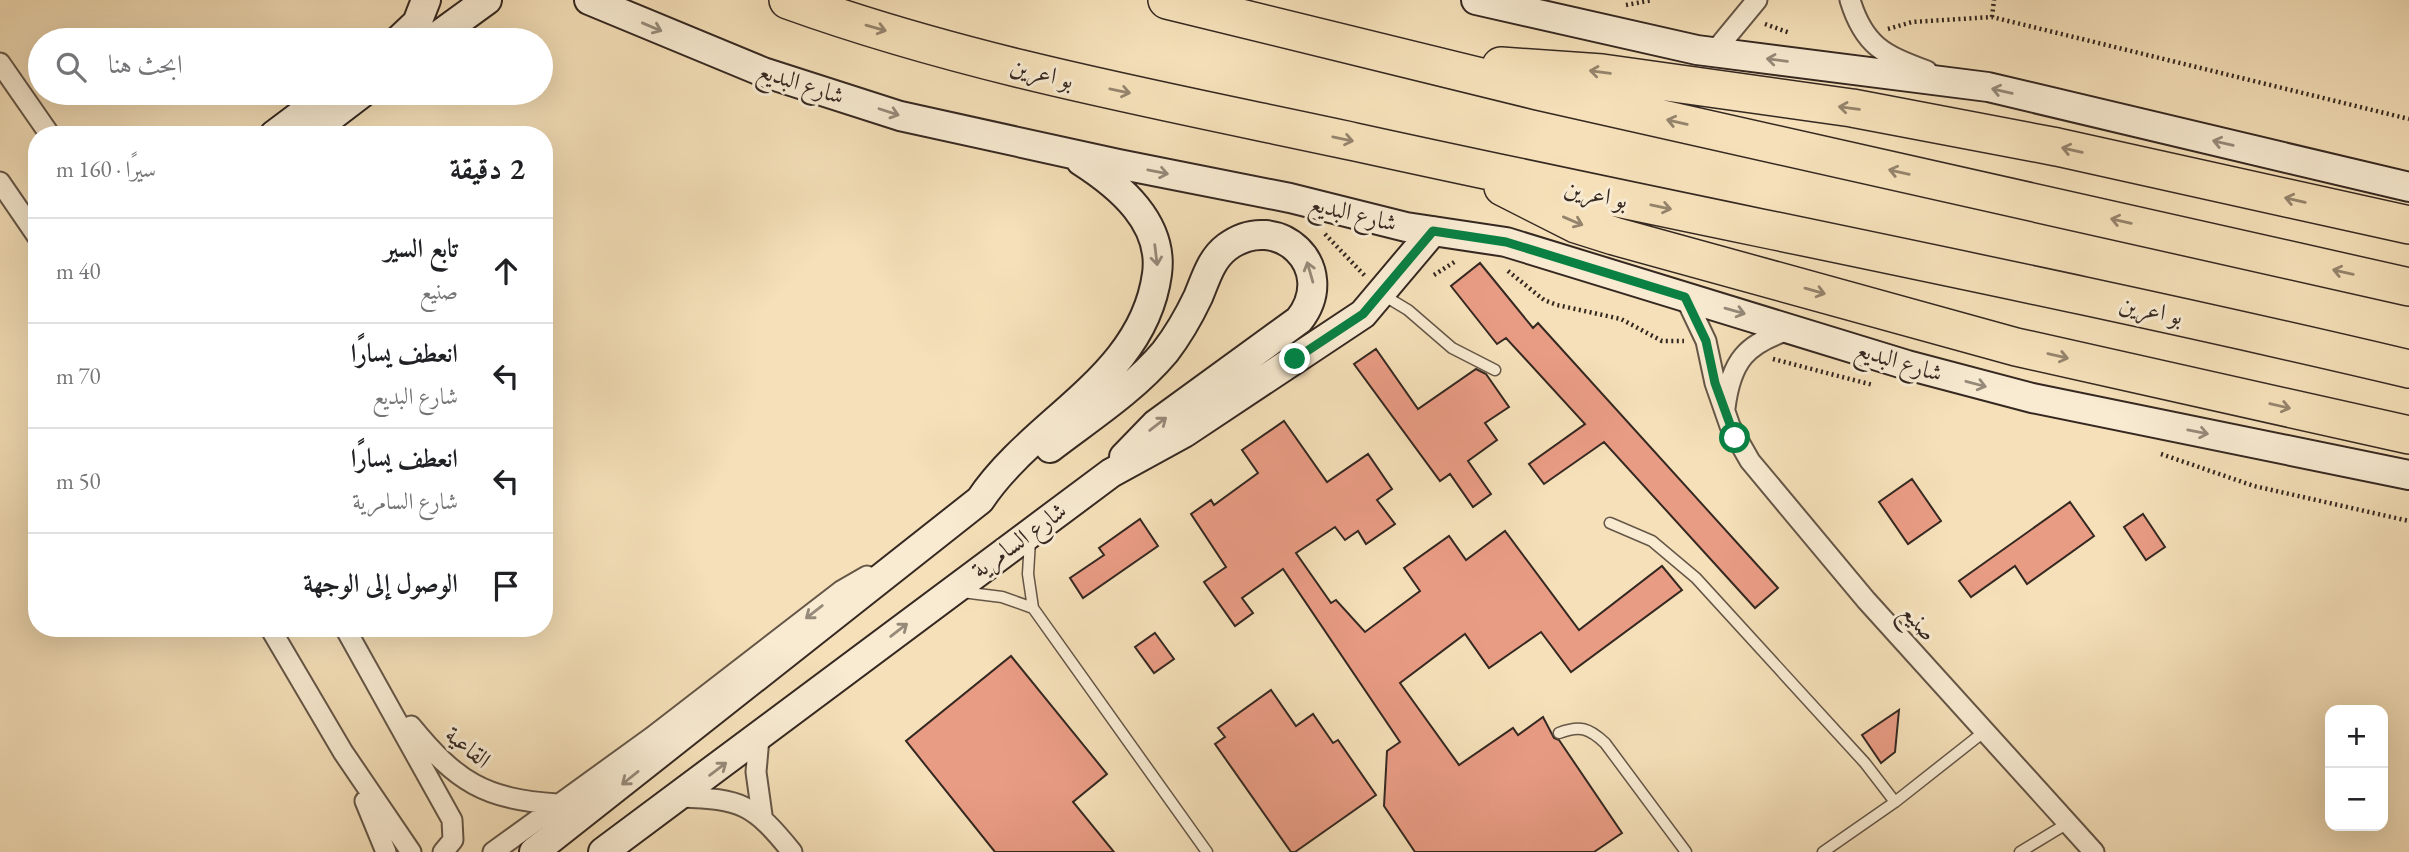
<!DOCTYPE html>
<html lang="ar">
<head>
<meta charset="utf-8">
<style>
  body { margin:0; font-family:"EB Garamond",Amiri,serif; background:#f2f2f2; color:#202124; direction:rtl }
  .controls { position:absolute; right:21px; bottom:21px; display:grid; overflow:hidden; border-radius:14px; box-shadow:0 7px 28px #0002 }
  .controls button { width:63px; height:63px; display:grid; place-items:center; padding:0; border:0; border-bottom:2px solid #e0e0e0; background:#fff; color:#202124; font:35px sans-serif }
  .stop { position:absolute; width:21px; height:21px; margin:-16px; border:5px solid #0b8043; border-radius:50%; background:#fff }
  .stop.end { background:#0b8043; border-color:#fff; box-shadow:0 2px 7px #0008 }
  .list { margin:0; padding:0; list-style:none }
  h2 { display:flex; justify-content:space-between; align-items:center; height:91px; margin:0; padding:0 28px; font-size:30px }
  h2 small { font-size:23px; font-weight:400; color:#757577 }
  .list li { display:grid; grid-template-columns:46px 1fr auto; gap:21px; align-items:center; box-sizing:border-box; height:105px; padding:0 28px; border-top:2px solid #e0e0e0 }
  .list b { display:block; font-size:26px; white-space:nowrap }
  .list p { margin:0; font-size:23px; white-space:nowrap; color:#757577 }
  .list em { font-size:23px; font-style:normal; color:#757577 }
  .icon { flex:none; width:38px; height:38px; fill:none; stroke:currentColor; stroke-width:2; stroke-linecap:round; stroke-linejoin:round }
  .map { position:relative; flex:none; width:2409px; height:852px; overflow:hidden; direction:ltr }
  .search { position:absolute; background:#fff; box-shadow:0 7px 28px #0002; left:28px; top:28px; width:525px; height:77px; display:flex; align-items:center; gap:18px; box-sizing:border-box; padding:0 24px; border-radius:38px; color:#757577; font-size:26px }
  .panel { position:absolute; background:#fff; box-shadow:0 7px 28px #0002; left:28px; top:126px; width:525px; height:511px; border-radius:28px; direction:rtl }
  .map>svg:first-child { display:block }
  .building { fill:#e99c84; stroke:#352821; stroke-width:2 }
  .lines { fill:none; stroke-linecap:round; stroke-linejoin:round }
  .lane-casing { stroke:#655647; stroke-width:13 }
  .street-casing { stroke:#655647; stroke-width:23 }
  .secondary-casing { stroke:#352821; stroke-width:32 }
  .highway-casing { stroke:#352821; stroke-width:40 }
  .path { stroke:#352821; stroke-width:4.5; stroke-dasharray:2 3.5; stroke-linecap:butt }
  .lane { stroke:#f8ebd2; stroke-width:10 }
  .street { stroke:#f8ebd2; stroke-width:19 }
  .secondary { stroke:#f8ebd2; stroke-width:28 }
  .highway { stroke:#f5e0b9; stroke-width:37 }
  .oneway { stroke:#968a7a }
  .oneway2 { stroke:#95846d }
  .route { stroke:#0b8043; stroke-width:9 }
  .labels { text-anchor:middle; stroke-width:6; stroke-linejoin:round; paint-order:stroke }
  .street-label { font-size:24px; fill:#352821; stroke:#f8ebd2 }
</style>
</head>
<body>
<div class="map">
<svg width="2409" height="852" viewBox="0 0 2409 852">
  <rect width="100%" height="100%" fill="#f5e0b9"/>
  <filter id="stains"><feTurbulence type="fractalNoise" baseFrequency=".00286" numOctaves="4"/><feColorMatrix values="0 0 0 0 .2 0 0 0 0 .09 0 0 0 0 .02 0 0 0 .5 -.17"/></filter>
  <radialGradient id="worn" r=".72"><stop offset=".6" stop-color="#630" stop-opacity="0"/><stop offset="1" stop-color="#630" stop-opacity=".3"/></radialGradient>
  <!-- building -->
  <path class="building" d="M1480,263l53,65 5,-5 240,265 -23,20 -151,-166 -60,42 -15,-20 56,-40 -79,-86 -9,6 -46,-58z
    M1376,349l42,60 58,-40 10,5 23,33 -24,16 12,17 -29,21 23,33 -18,13 -23,-33 -10,7 -86,-117z
    M1284,421l43,61 41,-28 24,35 -15,11 18,24 -29,20 -8,-13 -13,9 -10,-13 -39,26 35,50 5,-3 29,32 55,-41 -16,-23 45,-32 17,24 39,-29 74,99 83,-64 20,24 -111,82 -30,-40 -52,36 -24,-34 -65,49 59,82 54,-37 5,7 25,-18 11,21 5,2 63,93 -28,19h-179l-31,-46 3,-55 13,-9 -117,-173 -41,29 11,15 -18,13 -31,-44 22,-15 -35,-53 20,-14 3,5 44,-32 -16,-23z
    M1912,479l29,42 -33,23 -29,-42z
    M2070,502l24,34 -67,48 -12,-18 -44,31 -12,-16z
    M2143,514l22,33 -19,13 -22,-33z
    M1140,519l18,27 -75,52 -13,-20 34,-23 -5,-7z
    M1155,633l19,26 -20,14 -19,-26z
    M1011,656l96,118 -34,28 41,50h-119l-89,-111z
    M1271,690l25,36 17,-12 20,29 5,-3 38,55 -81,57h-4l-76,-108 10,-7 -7,-9z
    M1899,710l-4,42 -14,11 -19,-28z"/>
  <g class="lines">
    <defs>
      <path id="lane" d="M1383,295l25,15 44,38 43,22
        M1610,523l42,18 44,37 169,185 30,39
        M1030,540l-2,34 5,34 174,244
        M962,592l40,5 31,11
        M1559,733c21,-8 30,-5 46,10l81,109
        M1823,852l72,-50 90,-71
        M2020,852l48,-29"/>
      <path id="street" d="M1850,0c14,46 34,55 77,71
        M1714,52l43,-52
        M0,63l50,72
        M0,182l37,54
        M1685,297l21,44 9,42 15,43 20,35 116,139 228,252
        M1725,408c6,-47 21,-65 67,-79
        M270,628l73,124 68,100
        M345,628l107,192 1,20 -10,12
        M411,726c46,56 73,73 146,78
        M759,738l-3,34 6,43
        M680,797c62,2 73,7 112,55
        M365,801l21,51
        M493,852l159,-115 189,-146 26,-15"/>
      <path id="secondary" d="M589,0l174,72 137,44 218,48 172,34 116,29 100,15 401,123 125,33 377,77
        M1476,0l221,50 291,37 421,100
        M399,40l18,-17 9,-23
        M432,40l55,-40
        M274,135l56,-42
        M307,135l55,-42
        M1050,448c39,-30 83,-58 115,-96 13,-17 24,-36 33,-55 8,-19 13,-38 29,-50 51,-38 113,21 72,73l-143,104 -32,33
        M534,852l446,-352c53,-80 163,-122 177,-226 7,-51 -37,-88 -76,-113
        M603,852l508,-379 73,-40 179,-119 70,-83"/>
      <path id="highway" d="M788,0c183,66 377,101 567,142 351,77 704,144 1054,227
        M1167,0l371,91 871,196
        M1501,66l101,7 250,35 205,39 352,78
        M1503,187l73,37 38,12 402,111 393,88"/>
    </defs>
    <!-- lane casing -->
    <use href="#lane" class="lane-casing"/>
    <!-- street casing -->
    <use href="#street" class="street-casing"/>
    <!-- secondary casing -->
    <use href="#secondary" class="secondary-casing"/>
    <!-- highway casing -->
    <use href="#highway" class="highway-casing"/>
    <!-- path -->
    <path class="path" d="M1626,5l27,-5
      M1992,17l2,-17
      M1765,24l25,9
      M1888,29l24,-7 80,-5 417,102
      M1325,234l40,42
      M1508,271l36,29 13,5 64,14 41,22h22
      M1434,275l22,-14
      M1773,359l100,26
      M2161,454l93,32 155,35"/>
    <!-- lane -->
    <use href="#lane" class="lane"/>
    <!-- street -->
    <use href="#street" class="street"/>
    <!-- secondary -->
    <use href="#secondary" class="secondary"/>
    <!-- highway -->
    <use href="#highway" class="highway"/>
  </g>
  <!-- one-way arrows -->
  <defs><path id="oneway-shaft" d="M-6 0H5M1.5-3L5.5 0L1.5 3" fill="none" stroke-width="1.6" stroke-linecap="round" stroke-linejoin="round" transform="scale(1.75)"/></defs>
  <g class="oneway">
    <use href="#oneway-shaft" transform="translate(652 27) rotate(23)"/>
    <use href="#oneway-shaft" transform="translate(1777 60) rotate(-173)"/>
    <use href="#oneway-shaft" transform="translate(2002 91) rotate(-167)"/>
    <use href="#oneway-shaft" transform="translate(889 112) rotate(18)"/>
    <use href="#oneway-shaft" transform="translate(2223 143) rotate(-167)"/>
    <use href="#oneway-shaft" transform="translate(1158 172) rotate(11)"/>
    <use href="#oneway-shaft" transform="translate(1156 255) rotate(83)"/>
    <use href="#oneway-shaft" transform="translate(1310 272) rotate(-106)"/>
    <use href="#oneway-shaft" transform="translate(1735 311) rotate(16)"/>
    <use href="#oneway-shaft" transform="translate(1976 384) rotate(15)"/>
    <use href="#oneway-shaft" transform="translate(1158 424) rotate(-38)"/>
    <use href="#oneway-shaft" transform="translate(2198 432) rotate(11)"/>
    <use href="#oneway-shaft" transform="translate(814 612) rotate(142)"/>
    <use href="#oneway-shaft" transform="translate(899 630) rotate(-38)"/>
    <use href="#oneway-shaft" transform="translate(718 769) rotate(-37)"/>
    <use href="#oneway-shaft" transform="translate(630 778) rotate(141)"/>
  </g>
  <g class="oneway2">
    <use href="#oneway-shaft" transform="translate(876 28) rotate(16)"/>
    <use href="#oneway-shaft" transform="translate(1600 72) rotate(-173)"/>
    <use href="#oneway-shaft" transform="translate(1120 91) rotate(12)"/>
    <use href="#oneway-shaft" transform="translate(1849 108) rotate(-172)"/>
    <use href="#oneway-shaft" transform="translate(1677 122) rotate(-167)"/>
    <use href="#oneway-shaft" transform="translate(1343 139) rotate(12)"/>
    <use href="#oneway-shaft" transform="translate(2072 150) rotate(-167)"/>
    <use href="#oneway-shaft" transform="translate(1899 172) rotate(-167)"/>
    <use href="#oneway-shaft" transform="translate(2295 200) rotate(-167)"/>
    <use href="#oneway-shaft" transform="translate(1661 207) rotate(12)"/>
    <use href="#oneway-shaft" transform="translate(1573 221) rotate(23)"/>
    <use href="#oneway-shaft" transform="translate(2121 221) rotate(-167)"/>
    <use href="#oneway-shaft" transform="translate(2343 272) rotate(-167)"/>
    <use href="#oneway-shaft" transform="translate(1815 291) rotate(16)"/>
    <use href="#oneway-shaft" transform="translate(2058 356) rotate(13)"/>
    <use href="#oneway-shaft" transform="translate(2280 406) rotate(13)"/>
  </g>
  <g class="lines">
    <!-- route -->
    <path class="route" d="M1295,359l68,-45 70,-83 73,11 179,55 21,44 9,42 20,55"/>
  </g>
  <g class="labels">
    <!-- street labels -->
    <g class="street-label">
      <text transform="translate(1042 73) rotate(14)" y="8">بو اعرين</text>
      <text transform="translate(801 83) rotate(18)" y="8">شارع البديع</text>
      <text transform="translate(1596 194) rotate(12)" y="8">بو اعرين</text>
      <text transform="translate(1353 213) rotate(14)" y="8">شارع البديع</text>
      <text transform="translate(2151 310) rotate(12)" y="8">بو اعرين</text>
      <text transform="translate(1899 361) rotate(17)" y="8">شارع البديع</text>
      <text transform="translate(1019 540) rotate(-36)" y="8">شارع السامرية</text>
      <text transform="translate(1919 622) rotate(48)" y="8">صنيع</text>
      <text transform="translate(468 747) rotate(40)" y="8">القاعية</text>
    </g>
  </g>
  <rect width="100%" height="100%" filter="url(#stains)"/>
  <rect width="100%" height="100%" fill="url(#worn)"/>
</svg>
<div class="controls">
<button>+</button>
<button>−</button>
</div>
<div class="stop" style="left:1735px;top:438px"></div>
<div class="stop end" style="left:1295px;top:359px"></div>
<div class="search"><svg class="icon" aria-label="search" viewBox="0 0 24 24"><circle cx="10" cy="10" r="6"/><path d="M15 15l6 6"/></svg>ابحث هنا</div>
<section class="panel">
<h2>2 دقيقة<small>سيرًا · 160 m</small></h2>
<ul class="list">
<li><svg class="icon" aria-label="ahead" viewBox="0 0 24 24"><path d="M12 20V5M6 11l6-6 6 6"/></svg><div><b>تابع السير</b><p>صنيع</p></div><em>40 m</em></li>
<li><svg class="icon" aria-label="left" viewBox="0 0 24 24"><path d="M17 20v-9H6M10 6l-5 5 5 5"/></svg><div><b>انعطف يسارًا</b><p>شارع البديع</p></div><em>70 m</em></li>
<li><svg class="icon" aria-label="left" viewBox="0 0 24 24"><path d="M17 20v-9H6M10 6l-5 5 5 5"/></svg><div><b>انعطف يسارًا</b><p>شارع السامرية</p></div><em>50 m</em></li>
<li><svg class="icon" aria-label="arrive" viewBox="0 0 24 24"><path d="M6 21V4h12l-3 4 3 4H6"/></svg><div><b>الوصول إلى الوجهة</b></div></li>
</ul>
</section>
</div>
</body>
</html>
